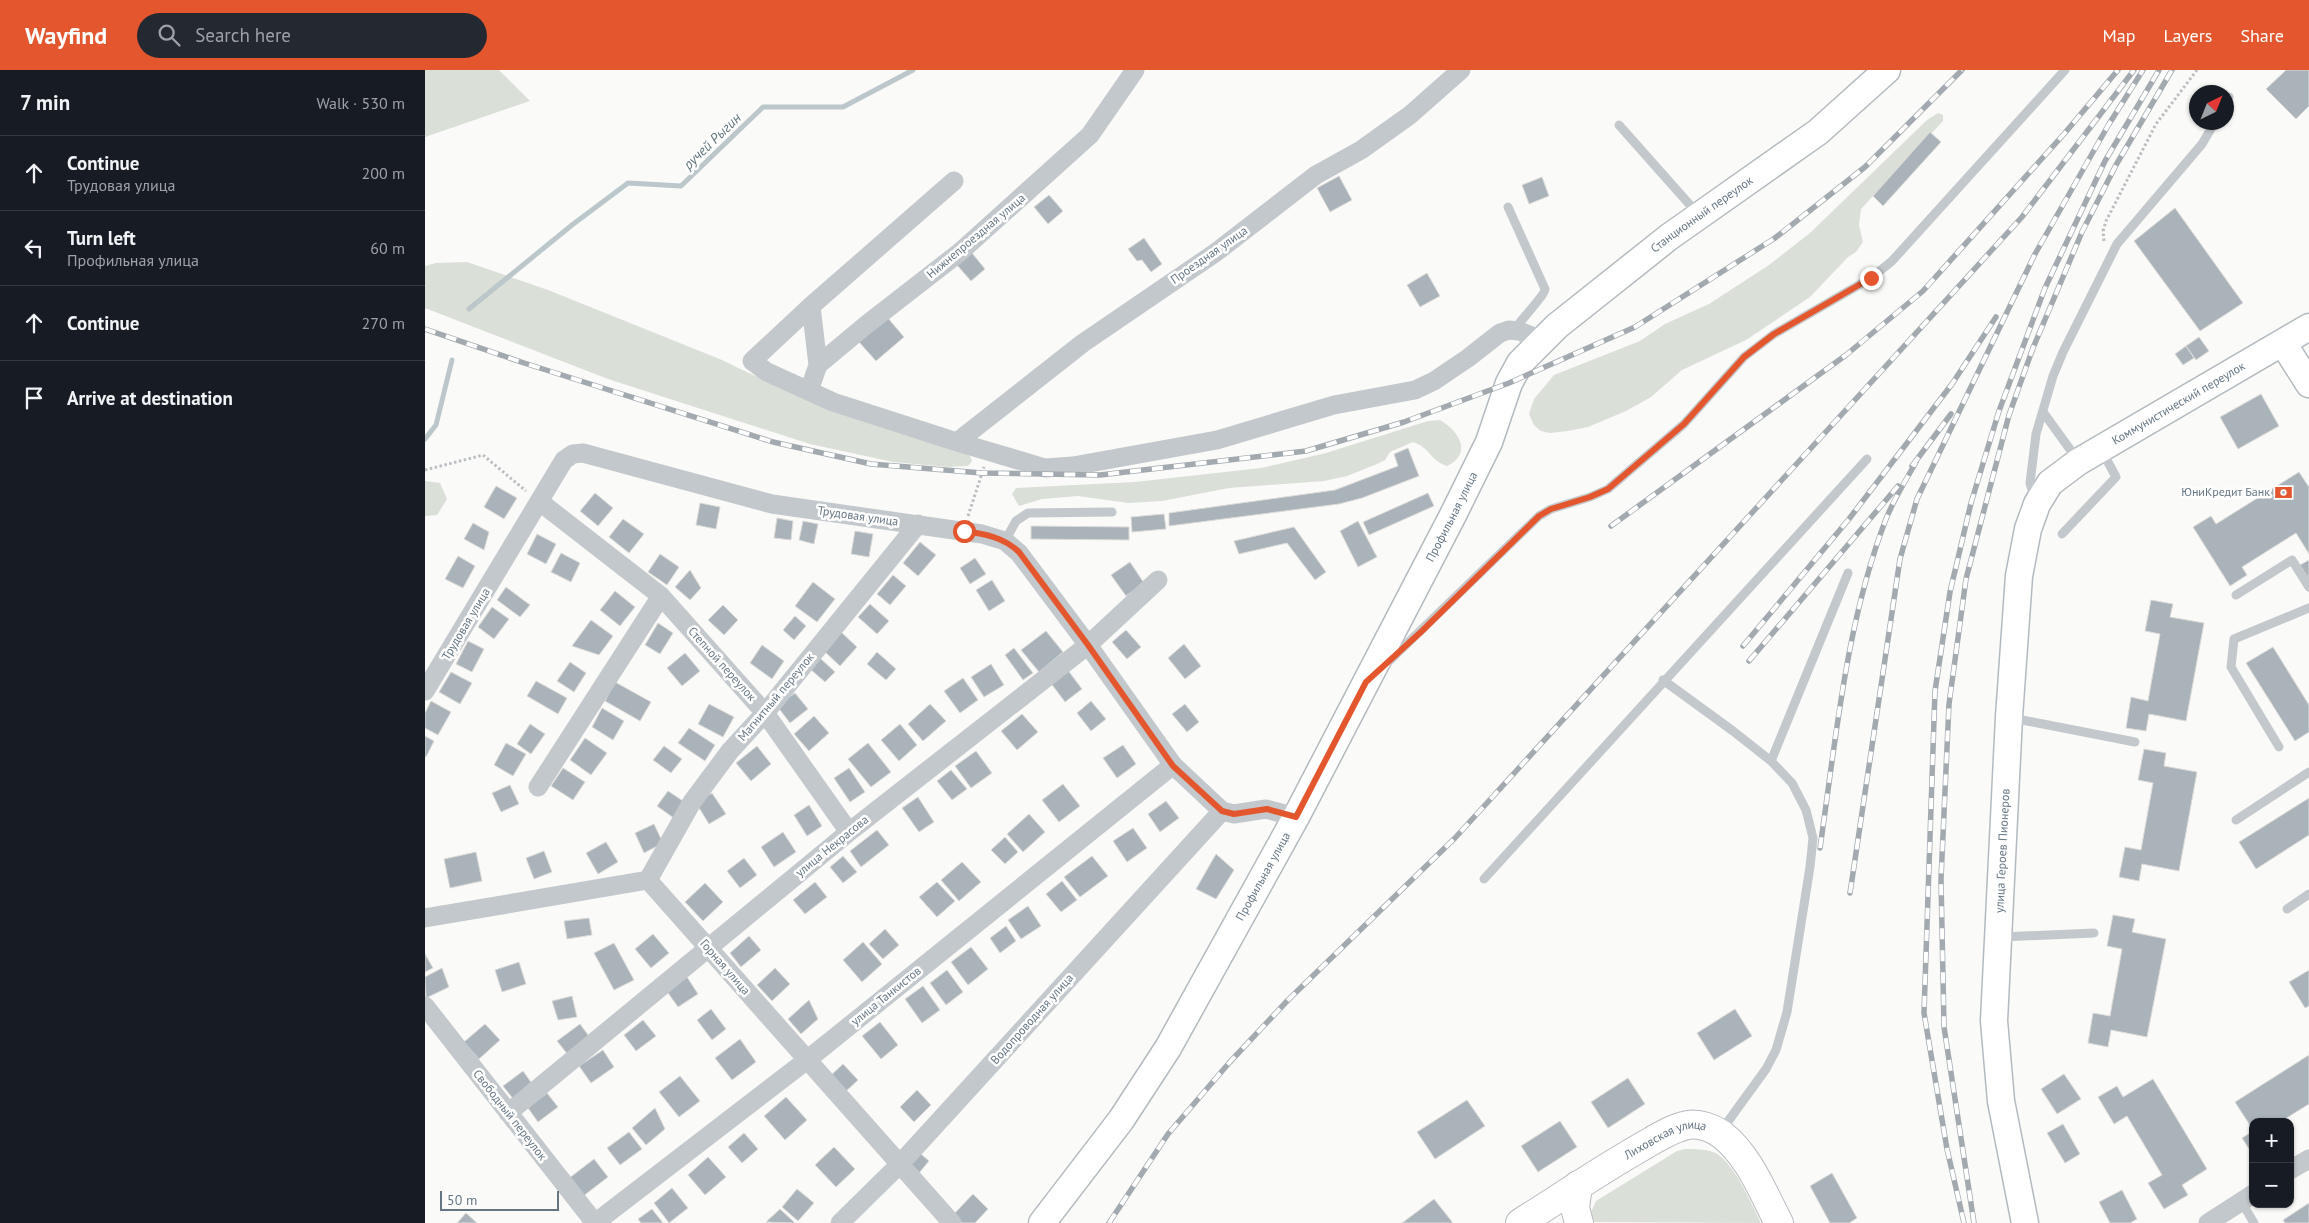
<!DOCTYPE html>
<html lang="en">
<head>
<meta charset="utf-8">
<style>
  body { margin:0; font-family:"PT Sans",sans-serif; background:#242831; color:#f1f3f6 }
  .controls { position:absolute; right:15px; bottom:15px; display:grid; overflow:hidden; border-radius:10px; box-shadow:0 1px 4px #0004 }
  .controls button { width:45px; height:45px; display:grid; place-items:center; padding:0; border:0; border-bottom:1px solid #363941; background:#171b24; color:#f1f3f6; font:25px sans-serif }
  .compass { position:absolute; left:1764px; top:15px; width:45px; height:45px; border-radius:50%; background:#171b24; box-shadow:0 1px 4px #0004; rotate:43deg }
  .scale { position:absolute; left:15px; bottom:12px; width:119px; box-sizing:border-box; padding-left:5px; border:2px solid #657683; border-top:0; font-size:14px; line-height:18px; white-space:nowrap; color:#657683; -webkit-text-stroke:4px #fff; paint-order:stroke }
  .stop { position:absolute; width:15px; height:15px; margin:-11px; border:4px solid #e4572e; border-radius:50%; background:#fff }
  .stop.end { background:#e4572e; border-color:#fff; box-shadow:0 1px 5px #0008 }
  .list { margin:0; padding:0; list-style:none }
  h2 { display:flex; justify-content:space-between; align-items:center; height:65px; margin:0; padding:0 20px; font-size:21px }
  h2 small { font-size:16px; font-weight:400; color:#9ea1a6 }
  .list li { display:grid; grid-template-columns:32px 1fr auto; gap:15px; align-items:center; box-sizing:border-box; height:75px; padding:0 20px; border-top:1px solid #363941 }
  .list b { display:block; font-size:19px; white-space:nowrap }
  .list p { margin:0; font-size:16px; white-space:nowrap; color:#9ea1a6 }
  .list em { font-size:16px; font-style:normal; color:#9ea1a6 }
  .icon { flex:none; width:28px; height:28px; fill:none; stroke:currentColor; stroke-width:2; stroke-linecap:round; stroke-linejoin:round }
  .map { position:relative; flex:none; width:1884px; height:1153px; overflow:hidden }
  header { display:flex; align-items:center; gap:30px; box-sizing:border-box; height:70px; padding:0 25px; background:#e4572e; color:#fff }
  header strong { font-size:24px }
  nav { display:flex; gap:28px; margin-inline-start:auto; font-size:18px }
  .search { width:350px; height:45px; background:#242831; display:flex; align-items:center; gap:12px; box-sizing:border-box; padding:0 18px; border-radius:28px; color:#9ea1a6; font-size:19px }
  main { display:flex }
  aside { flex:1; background:#171b24 }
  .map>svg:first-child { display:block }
  .green { fill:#dadfd7 }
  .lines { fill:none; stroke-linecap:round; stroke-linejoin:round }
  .stream { stroke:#bbc7cb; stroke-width:5 }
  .building { fill:#aab3b9; stroke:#dcdcda }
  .secondary-casing { stroke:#b3babf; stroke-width:29 }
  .primary-casing { stroke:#b5babe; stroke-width:30 }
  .path { stroke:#bbbfc2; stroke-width:3; stroke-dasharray:2.5 2.5; stroke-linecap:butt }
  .lane { stroke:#c3c8cc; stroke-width:9 }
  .street { stroke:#c3c8cc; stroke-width:19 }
  .secondary { stroke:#fff; stroke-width:26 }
  .primary { stroke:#fff; stroke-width:28 }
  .rail-casing { stroke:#a2aab0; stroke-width:5.5 }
  .rail { stroke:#fff; stroke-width:4; stroke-dasharray:11; stroke-linecap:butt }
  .route { stroke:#e4572e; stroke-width:6 }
  .labels { text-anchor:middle; stroke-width:5; stroke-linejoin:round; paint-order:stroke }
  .street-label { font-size:12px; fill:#657683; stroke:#fff }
  .poi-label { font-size:12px; fill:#657683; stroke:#fff; text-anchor:end }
  .water-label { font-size:14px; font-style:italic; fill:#60757c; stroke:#fff }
</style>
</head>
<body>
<header>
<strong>Wayfind</strong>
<div class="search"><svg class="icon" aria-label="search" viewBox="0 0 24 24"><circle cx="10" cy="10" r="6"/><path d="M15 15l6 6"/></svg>Search here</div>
<nav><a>Map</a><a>Layers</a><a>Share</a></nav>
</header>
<main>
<aside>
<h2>7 min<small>Walk · 530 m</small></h2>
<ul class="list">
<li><svg class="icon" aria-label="ahead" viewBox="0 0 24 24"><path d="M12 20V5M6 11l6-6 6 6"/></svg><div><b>Continue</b><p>Трудовая улица</p></div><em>200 m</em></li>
<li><svg class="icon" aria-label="left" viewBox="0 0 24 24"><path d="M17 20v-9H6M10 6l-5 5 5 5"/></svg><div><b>Turn left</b><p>Профильная улица</p></div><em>60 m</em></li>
<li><svg class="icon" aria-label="ahead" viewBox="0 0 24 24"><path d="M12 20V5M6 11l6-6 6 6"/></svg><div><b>Continue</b></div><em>270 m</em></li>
<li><svg class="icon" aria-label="arrive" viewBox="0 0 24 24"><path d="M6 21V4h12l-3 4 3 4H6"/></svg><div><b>Arrive at destination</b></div></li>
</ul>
</aside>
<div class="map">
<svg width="1884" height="1153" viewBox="0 0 1884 1153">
  <rect width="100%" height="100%" fill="#fafaf8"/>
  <!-- green -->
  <path class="green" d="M0,0h74l31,31 -105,36z
    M1513,43l5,2v6l-82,88 -2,16 4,17 -7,10 -8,5 -38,40 -64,43 -64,30 -31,27 -25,14 -38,16 -20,4 -18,2 -9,-2 -7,-6 -5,-11 5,-15 20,-24 86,-34 25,-17 44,-20 60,-39 41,-32 117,-113z
    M42,192l81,28 174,70c77,39 160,64 242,92l6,4 2,5 -4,5 -20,1 -55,-5 -83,-18 -202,-65 -183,-71v-42l11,-3z
    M1015,350c19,11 33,33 7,46 -18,-6 -16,-18 -34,-24l-23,10 -5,8 -8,4 -30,12 -23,5 -95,7 -67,13 -34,2 -50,-7 -36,3 -23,7 -7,-12 4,-6 119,-6 126,-14 65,-15 102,-32z
    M0,411l15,2 7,16 -10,16 -12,1z
    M1260,1079c9,0 19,0 28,3 19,6 39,53 48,71l-167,-1 -3,-10 5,-11 81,-50z"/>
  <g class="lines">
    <!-- stream -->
    <path class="stream" d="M44,239l103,-84 56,-42 53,3 82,-79h80l70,-37
      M0,369l11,-14 16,-65"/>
  </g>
  <!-- building -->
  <path class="building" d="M1861,0h23v36l-13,13 -30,-30z
    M1505,62l11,10 -58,64 -10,-10z
    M914,106l13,24 -22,12 -13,-24z
    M1117,107l7,19 -20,8 -7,-19z
    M624,125l14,16 -15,13 -14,-17z
    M1750,138l68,95 -43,28 -66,-90z
    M719,168l18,26 -11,8 -9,-12 -5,1 -9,-12z
    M547,183l13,16 -14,12 -14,-16z
    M1002,203l13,23 -20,11 -13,-22z
    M462,247l17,20 -28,24 -17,-19z
    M1774,267l10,14 -13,9 -10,-14z
    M1761,276l8,12 -11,7 -8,-11z
    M1836,324l18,32 -41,23 -18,-32z
    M983,378l11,28 -57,22 -23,6 -170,22v-13l166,-23 63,-24 -4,-12z
    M1874,402l10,15v67l-13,-21 -54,34 5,8 -17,11 -37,-59 18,-11 5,8z
    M71,416l21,12 -13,21 -20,-12z
    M170,423l18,15 -15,18 -18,-15z
    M1003,423l6,13 -65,29 -6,-13z
    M275,433l20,4 -4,22 -20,-4z
    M739,444l2,15 -34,3 -1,-15z
    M352,448l16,3 -2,19 -17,-2z
    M198,449l21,15 -15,19 -20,-16z
    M378,451l15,3 -4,20 -15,-4z
    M933,451l19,36 -19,10 -18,-36z
    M48,453l16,9 -5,18 -20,-11z
    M606,456l98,1v13l-98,-1z
    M869,457l32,45 -11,8 -28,-37 -48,11 -5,-13z
    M430,461l18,3 -4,23 -18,-3z
    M112,464l19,10 -10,20 -19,-10z
    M495,472l16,13 -18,21 -15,-13z
    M136,483l19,10 -9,19 -20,-10z
    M235,484l19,13 -12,18 -19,-13z
    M33,486l17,10 -12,22 -18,-9z
    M550,488l11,16 -16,10 -10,-16z
    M1884,490v19l-9,-14z
    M705,492l14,21 -18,13 -15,-21z
    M265,500l11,18 -11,12 -15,-13z
    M468,505l13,11 -16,19 -13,-11z
    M567,510l13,21 -16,10 -13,-21z
    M388,512l22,17 -18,23 -22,-16z
    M81,517l24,18 -10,12 -23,-17z
    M190,521l20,16 -15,19 -20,-16z
    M1726,530l22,4 -3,13 34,6 -18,98 -37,-7 -3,17 -20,-3 5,-31 17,4 12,-67 -15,-3z
    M445,534l19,17 -12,13 -19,-17z
    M298,535l15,15 -14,15 -16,-15z
    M67,537l17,12 -15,20 -16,-12z
    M370,546l11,10 -12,14 -11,-10z
    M166,550l22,16 -14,19 -27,-9z
    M233,553l15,10 -13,21 -15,-9z
    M701,560l15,17 -14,12 -15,-17z
    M415,561l17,16 -17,19 -17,-16z
    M621,561l17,21 -24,20 -18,-22z
    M43,571l16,8 -12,23 -16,-8z
    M759,574l17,22 -16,13 -17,-21z
    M337,575l22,16 -12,18 -22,-16z
    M1848,577l36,58v27l-14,9 -49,-78z
    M589,578l19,25 -10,7 -18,-25z
    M452,582l19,17 -10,11 -19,-16z
    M260,583l15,18 -18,15 -15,-18z
    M395,588l15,14 -10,10 -15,-13z
    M145,592l16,11 -12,19 -17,-11z
    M566,594l13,21 -20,12 -13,-20z
    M642,599l15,20 -17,13 -15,-20z
    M26,602l21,11 -12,21 -21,-12z
    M538,608l15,22 -18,13 -16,-22z
    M111,611l31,17 -9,16 -31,-18z
    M190,612l36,20 -11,19 -35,-20z
    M370,623l13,16 -18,14 -13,-17z
    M6,631l20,11 -13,23 -13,-7v-15z
    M666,631l15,18 -15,12 -14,-18z
    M284,634l25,13 -11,20 -25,-13z
    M505,634l16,17 -23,20 -15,-17z
    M760,634l14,18 -12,10 -15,-18z
    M177,638l22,13 -11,19 -21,-13z
    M597,644l16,18 -21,18 -16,-19z
    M389,646l15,17 -20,18 -15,-17z
    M105,654l15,10 -14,20 -14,-10z
    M475,654l17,21 -18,16 -18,-21z
    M264,658l26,17 -10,16 -27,-18z
    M0,666l9,5 -8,16 -1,-1z
    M160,668l22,15 -16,22 -21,-15z
    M81,673l20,11 -13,22 -19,-11z
    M443,673l23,29 -20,15 -23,-28z
    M698,675l13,19 -19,14 -14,-20z
    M239,676l18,13 -11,14 -18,-13z
    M332,676l14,18 -20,17 -15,-18z
    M1719,679l22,4 -2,13 33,6 -18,99 -37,-7 -3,17 -20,-4 6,-30 16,3 12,-67 -15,-3z
    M551,681l16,22 -21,15 -16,-22z
    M138,698l22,14 -12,18 -22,-14z
    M424,698l16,24 -15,10 -16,-24z
    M526,700l16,19 -15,11 -15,-19z
    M638,714l17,22 -21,16 -17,-22z
    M85,715l9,19 -18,8 -9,-19z
    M243,721l18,12 -11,16 -18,-13z
    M287,723l14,21 -17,10 -13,-21z
    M493,727l16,25 -15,10 -17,-24z
    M1884,728v37l-53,34 -17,-27z
    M741,731l13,17 -19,14 -12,-18z
    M384,735l13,21 -15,10 -13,-21z
    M604,744l16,18 -22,20 -16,-18z
    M229,754l9,19 -19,10 -9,-20z
    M708,758l14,20 -20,14 -14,-21z
    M452,760l12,15 -28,22 -11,-16z
    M358,762l13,20 -22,15 -13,-20z
    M580,767l13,15 -13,12 -14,-14z
    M181,772l12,20 -20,12 -12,-21z
    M119,781l8,21 -18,7 -8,-21z
    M51,782l6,29 -32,7 -6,-29z
    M791,784l18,16 -18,29 -20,-10z
    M418,786l14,16 -14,11 -13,-16z
    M667,786l16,20 -28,21 -16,-20z
    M319,788l13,17 -17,13 -13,-17z
    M537,792l19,20 -22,19 -18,-21z
    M637,811l15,19 -16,12 -15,-18z
    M390,812l12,15 -22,17 -12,-14z
    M512,812l18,19 -18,16 -18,-20z
    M280,813l18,19 -20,19 -18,-19z
    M603,836l13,20 -20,13 -13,-19z
    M1688,845l22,4 -3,13 34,7 -19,98 -36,-7 -3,17 -20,-4 5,-30 17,3 12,-67 -15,-3z
    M164,848l3,17 -25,4 -3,-18z
    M581,856l10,15 -16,12 -10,-15z
    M460,859l14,16 -16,14 -14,-15z
    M228,864l16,19 -18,15 -16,-19z
    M324,866l12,14 -20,17 -11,-14z
    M438,872l19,22 -20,18 -19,-22z
    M189,873l20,37 -20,10 -20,-37z
    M546,877l17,22 -20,16 -17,-23z
    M0,884l8,14 -8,4z
    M94,892l7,22 -24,8 -7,-22z
    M17,898l7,19 -23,11 -1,-21z
    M350,898l15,16 -18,17 -15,-16z
    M522,900l16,22 -17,13 -16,-22z
    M1884,900v36l-4,2 -16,-26z
    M262,907l11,17 -20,13 -12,-17z
    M498,916l17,24 -18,13 -17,-24z
    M147,926l5,21 -19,3 -6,-19z
    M384,930l9,19 -17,15 -13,-15z
    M286,939l15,20 -14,11 -15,-20z
    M1310,939l17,27 -38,24 -17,-27z
    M218,950l13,16 -20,15 -12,-16z
    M455,952l18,23 -17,14 -19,-23z
    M60,954l15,16 -21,19 -15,-17z
    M155,954l11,15 -22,17 -12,-15z
    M315,969l16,23 -24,18 -17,-22z
    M178,980l11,17 -23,16 -12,-17z
    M1884,985v49l-29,18h-27v8l-18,-28z
    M418,994l15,16 -15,14 -15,-16z
    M98,1001l10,14 -19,15 -11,-14z
    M1639,1004l17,25 -24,15 -16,-25z
    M255,1006l20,25 -21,16 -20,-25z
    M1203,1008l17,26 -37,24 -17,-26z
    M1728,1009l54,90 -25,16 6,10 -24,14 -16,-26 14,-8 -35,-59 -13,8 -16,-27 19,-11 6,11z
    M492,1020l14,15 -17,17 -14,-15z
    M122,1023l11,14 -20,15 -10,-14z
    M361,1027l21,23 -22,20 -21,-24z
    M1042,1030l18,26 -50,33 -18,-27z
    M230,1038l10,21 -19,16 -14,-17z
    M1135,1051l17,26 -39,25 -17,-26z
    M1638,1054l17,30 -15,9 -18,-30z
    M1828,1061v24l-11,-17z
    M204,1062l13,17 -22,16 -13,-17z
    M319,1063l14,16 -16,14 -14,-16z
    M409,1077l21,22 -19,18 -21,-22z
    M496,1084l8,7 -10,12 -9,-8z
    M283,1087l18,20 -21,18 -17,-20z
    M169,1089l14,18 -26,20 -14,-18z
    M1407,1103l25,45 -8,5h-19l-20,-37z
    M247,1118l16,20 -19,15 -15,-20z
    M372,1119l17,14 -16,18 -16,-14z
    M1697,1120l15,29 -7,4h-20l-11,-21z
    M548,1124l15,15 -13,14h-13l-9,-8z
    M1009,1129l19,24h-51z
    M1884,1133v20h-24l-2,-3z
    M227,1139l11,14h-22l-3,-4z
    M355,1139l15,14 -29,-1z
    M41,1143l11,10h-20z"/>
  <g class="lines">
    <defs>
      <g id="secondary">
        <path d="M1858,273l26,41"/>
        <path id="s1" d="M617,1153l79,-103 47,-72 128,-231 157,-302 36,-73 20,-59 11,-20 37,-37 112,-89 149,-105 69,-62"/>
        <path id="s2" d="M1600,1153l-24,-122 -7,-80 15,-304 10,-141 9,-47 9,-25 13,-21 28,-21 231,-135"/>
      </g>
      <g id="primary">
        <path d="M1153,1115l-3,23 4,15"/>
        <path id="s3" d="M1095,1153c41,-26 81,-53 123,-77 14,-8 29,-18 45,-21 11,-2 24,3 33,9 28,21 42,59 58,89"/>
      </g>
    </defs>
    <!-- secondary casing -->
    <use href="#secondary" class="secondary-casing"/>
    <!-- primary casing -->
    <use href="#primary" class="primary-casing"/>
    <!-- path -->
    <path class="path" d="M1679,171l-1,-10 3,-10 50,-97 41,-54
      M0,400l58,-15 43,36
      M543,446l16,-49"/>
    <!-- lane -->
    <path class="lane" d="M1802,31l2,-4
      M1194,55l79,89
      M1083,137l37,82c0,6 -25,32 -31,41
      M1618,342l34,47
      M1610,430l-5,-17 6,-49 17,-58 10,-24 54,-108 85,-100 13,-22
      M1637,464l54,-57 -14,-26
      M580,471l11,-20 12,-8 84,-1
      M1811,525l56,-35 17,27
      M961,594l153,-148 12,-7 39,-12 18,-8 76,-65 60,-67 30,-23 97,-56 21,-17 173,-191
      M1238,610l70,51 38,30 21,22 14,27 7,28 -3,29 -23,145 -11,38 -10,19 -45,62
      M1587,648l123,24
      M1854,677l-48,-80 3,-28 75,-31
      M1346,691l77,-188
      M1811,750l73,-48
      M1059,809l383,-420
      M1862,839l22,-15
      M1576,867l93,-4
      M1816,1131l13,22"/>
    <!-- street -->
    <path class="street" d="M529,111l-143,125 -59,55 15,11 66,30 124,40 88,26 28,-2 144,-26 117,-35 81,-15 19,-9 34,-23 32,-25 9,-3 10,1 23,9
      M386,236l7,59
      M384,321l9,-26 48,-40 94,-73 130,-117 45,-65
      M532,372l126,-99 132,-90 101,-78 45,-25 49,-35 51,-45
      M115,432l121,94 104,117 84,119
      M0,621l139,-231 9,-6 10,-1 189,51 210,30 23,7 14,12 69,92 85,120 49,46 12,3 32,-5 30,8
      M113,717l123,-191
      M223,810l44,-78 38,-51 35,-38 153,-189
      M0,848l223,-38 304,343
      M0,936l170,217
      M83,1043l341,-281 239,-187 70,-65
      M1865,1100l19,-11
      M170,1153l212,-163 366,-295
      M415,1153l59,-58 323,-354
      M1783,1153l45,-29"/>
    <!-- secondary -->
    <use href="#secondary" class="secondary"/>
    <!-- primary -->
    <use href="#primary" class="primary"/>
    <defs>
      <path id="rail" d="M0,259l99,34 249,79 98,22 111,9 118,2 206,-24 98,-29 105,-39 126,-56 140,-89 90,-71 97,-97
        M1487,396l39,-52
        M1186,456l235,-171 77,-64 141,-157 54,-64
        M1318,576l106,-127 103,-135 44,-67
        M1324,591l149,-175
        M1395,778c16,-110 26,-225 66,-329 8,-20 20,-39 30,-57
        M1425,823l50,-334 17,-60 118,-245 74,-130 34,-54
        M684,1153l59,-89 61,-71 59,-63 167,-162 567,-621 112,-147
        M1539,1153l-17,-74 -23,-136 11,-322 15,-99 21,-89 28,-92 46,-123 60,-127 54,-91
        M1549,1153l-30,-196 -3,-148 8,-175 17,-125 43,-164 24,-67 49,-116 34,-67 56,-95"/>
    </defs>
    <!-- rail casing -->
    <use href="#rail" class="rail-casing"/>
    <!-- rail -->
    <use href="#rail" class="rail"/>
  </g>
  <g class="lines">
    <!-- route -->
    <path class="route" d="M539,461c21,3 39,6 55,21l69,93 85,121 49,45 12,3 33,-5 29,8 70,-135 56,-51 117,-115 12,-7 39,-12 18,-8 76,-65 60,-67 30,-23 97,-56"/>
  </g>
  <!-- icons -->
  <defs>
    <symbol id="bank-bare" viewBox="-9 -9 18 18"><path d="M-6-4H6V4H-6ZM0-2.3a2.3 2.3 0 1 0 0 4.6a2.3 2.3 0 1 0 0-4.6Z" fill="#e4572e" stroke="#fff" stroke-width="2.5" paint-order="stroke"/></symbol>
  </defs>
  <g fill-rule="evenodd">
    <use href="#bank-bare" x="1846" y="410" width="25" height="25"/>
  </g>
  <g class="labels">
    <!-- street labels -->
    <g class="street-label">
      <text dy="4" stroke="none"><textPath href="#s1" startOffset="1222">Станционный переулок</textPath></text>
      <text transform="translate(551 166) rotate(-40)" y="4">Нижнепроездная улица</text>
      <text transform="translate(784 185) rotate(-35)" y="4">Проездная улица</text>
      <text dy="4" stroke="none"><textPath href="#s2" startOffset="901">Коммунистический переулок</textPath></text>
      <text transform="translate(433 446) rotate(8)" y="4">Трудовая улица</text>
      <text dy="4" stroke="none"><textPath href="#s1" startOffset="818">Профильная улица</textPath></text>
      <text transform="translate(41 554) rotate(-59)" y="4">Трудовая улица</text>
      <text transform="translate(297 594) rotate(48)" y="4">Степной переулок</text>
      <text transform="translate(351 627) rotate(-50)" y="4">Магнитный переулок</text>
      <text transform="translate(407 776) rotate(-39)" y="4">улица Некрасова</text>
      <text dy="4" stroke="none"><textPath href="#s2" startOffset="375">улица Героев Пионеров</textPath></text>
      <text dy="4" stroke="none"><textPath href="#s1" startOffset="412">Профильная улица</textPath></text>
      <text transform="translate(300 897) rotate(49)" y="4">Горная улица</text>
      <text transform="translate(461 926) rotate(-39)" y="4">улица Танкистов</text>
      <text transform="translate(607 949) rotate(-48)" y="4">Водопроводная улица</text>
      <text transform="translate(85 1045) rotate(52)" y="4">Свободный переулок</text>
      <text dy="4" stroke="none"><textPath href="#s3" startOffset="169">Лиховская улица</textPath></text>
    </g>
    <!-- poi labels -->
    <g class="poi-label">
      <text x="1845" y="426">ЮниКредит Банк</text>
    </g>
    <!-- water labels -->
    <g class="water-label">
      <text transform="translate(287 71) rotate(-44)" y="5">ручей Рыгин</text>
    </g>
  </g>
</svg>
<div class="controls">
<button>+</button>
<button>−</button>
</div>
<svg class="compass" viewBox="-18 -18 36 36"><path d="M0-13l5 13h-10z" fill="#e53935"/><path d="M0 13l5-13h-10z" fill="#9ea1a6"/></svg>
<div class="scale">50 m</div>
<div class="stop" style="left:539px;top:461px"></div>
<div class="stop end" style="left:1446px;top:208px"></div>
</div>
</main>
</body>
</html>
